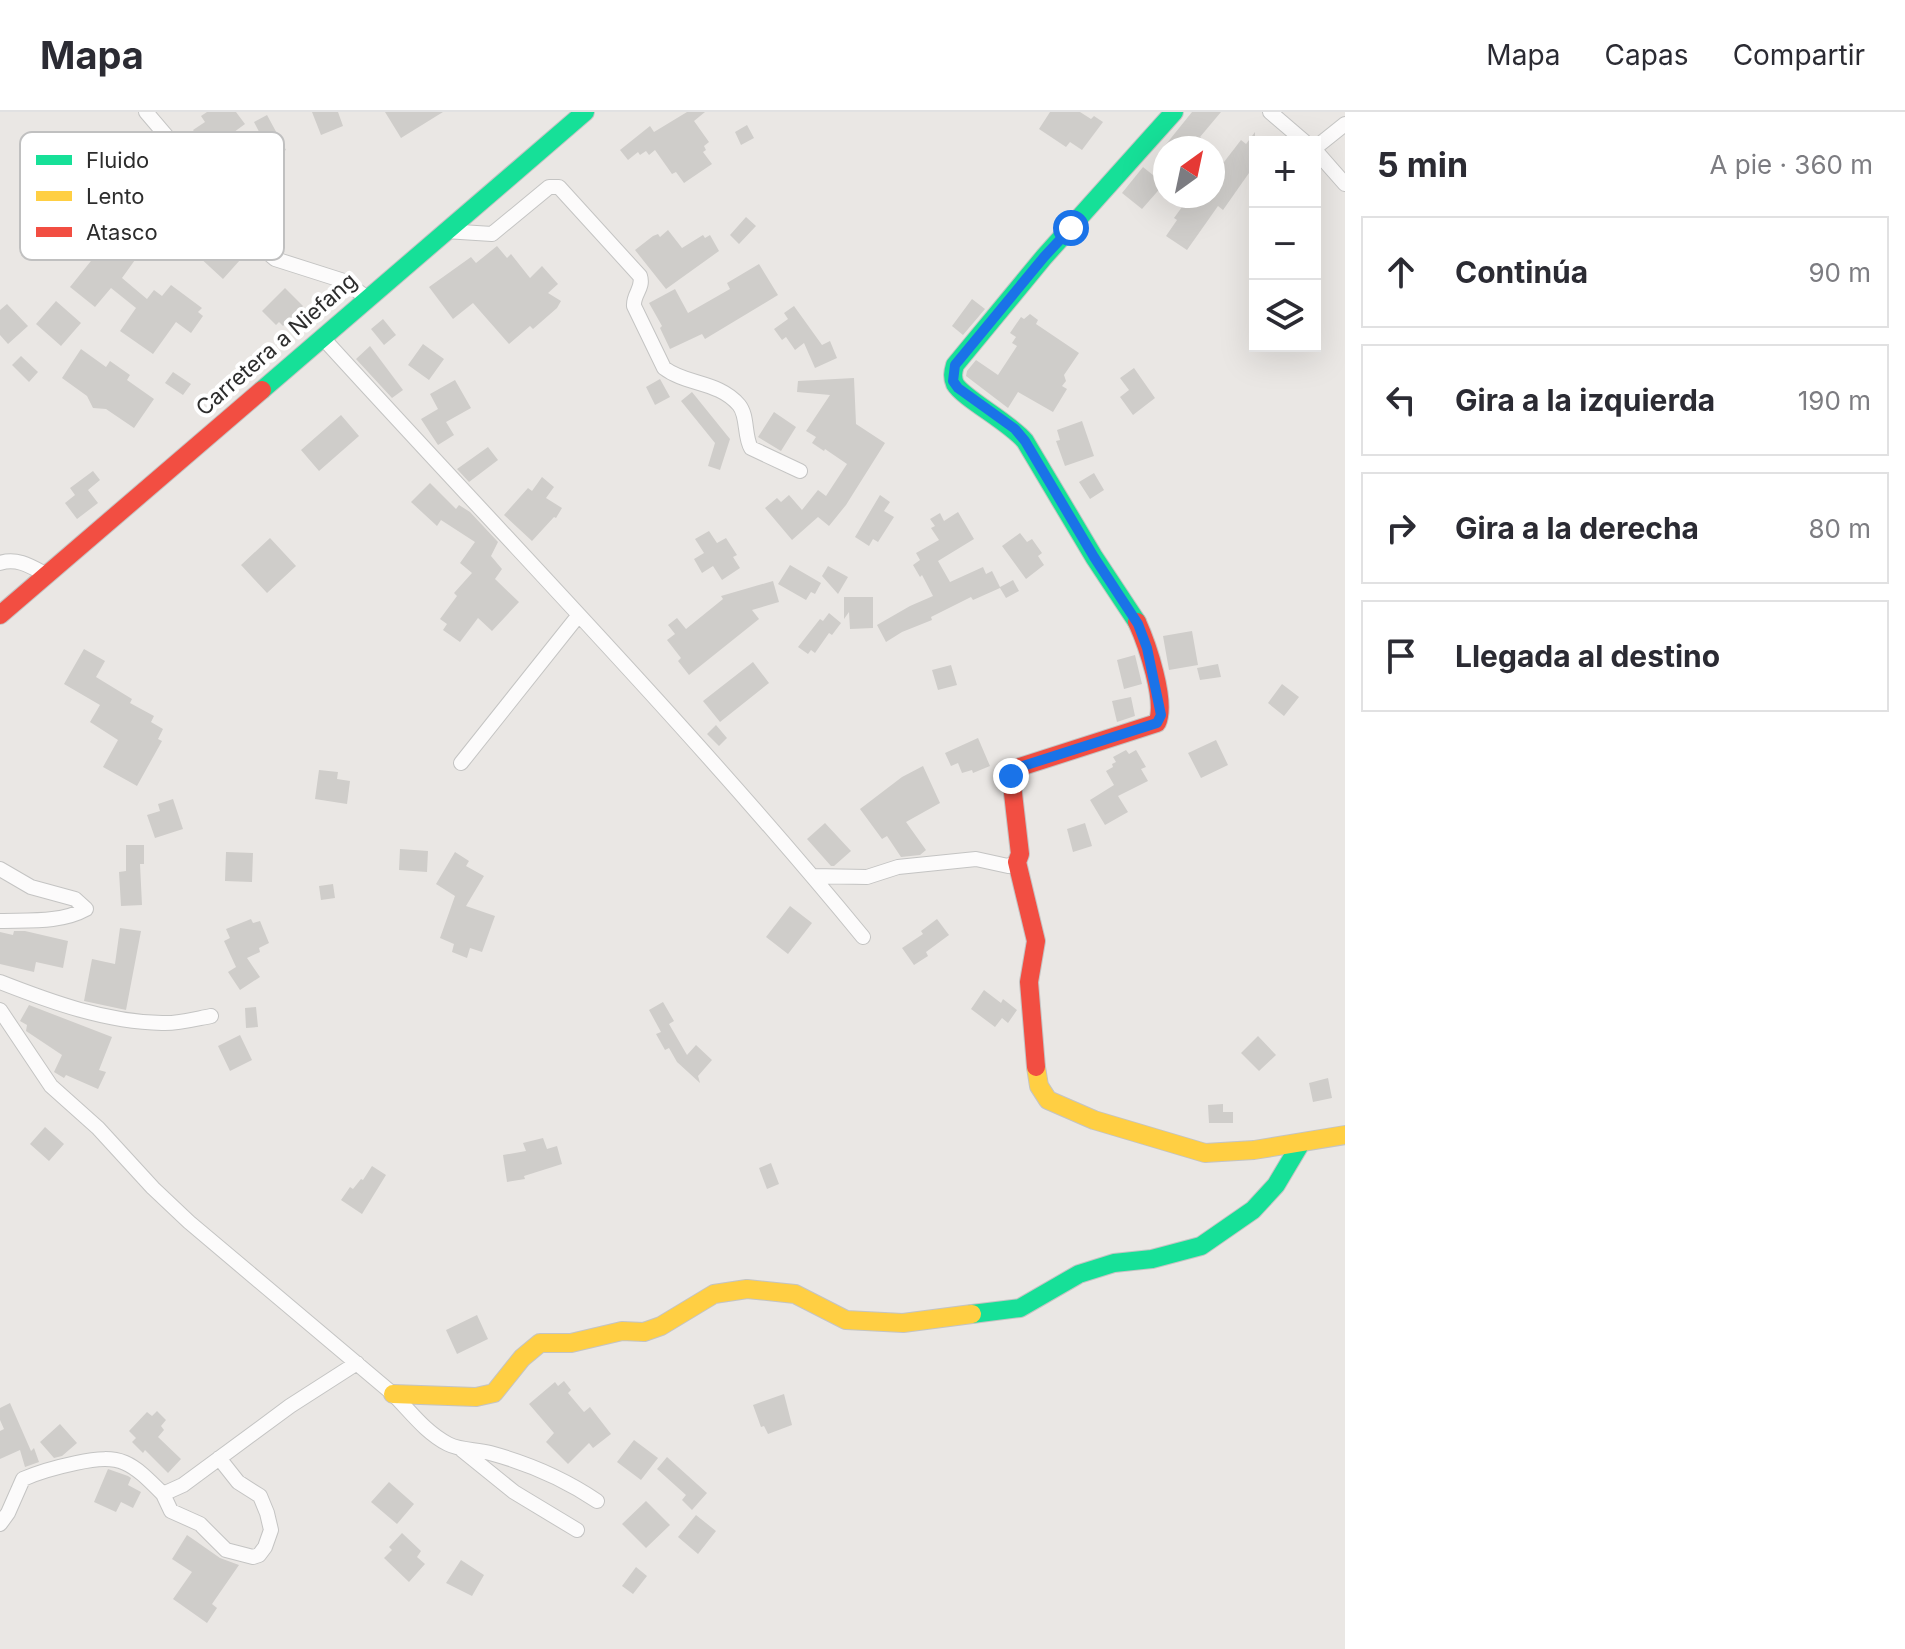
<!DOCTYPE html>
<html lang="es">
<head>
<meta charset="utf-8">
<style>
  body { margin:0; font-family:Inter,sans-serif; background:#f2f2f3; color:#2b2b33 }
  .controls { position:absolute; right:24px; top:24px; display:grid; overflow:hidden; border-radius:0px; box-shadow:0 8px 32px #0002 }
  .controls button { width:72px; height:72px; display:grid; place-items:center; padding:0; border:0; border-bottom:2px solid #e1e1e2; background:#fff; color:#2b2b33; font:40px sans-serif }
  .compass { position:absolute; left:1153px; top:24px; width:72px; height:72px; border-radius:50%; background:#fff; box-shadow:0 8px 32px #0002; rotate:33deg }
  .stop { position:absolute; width:24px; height:24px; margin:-18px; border:6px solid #1a73e8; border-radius:50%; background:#fff }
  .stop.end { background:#1a73e8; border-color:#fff; box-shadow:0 2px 8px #0008 }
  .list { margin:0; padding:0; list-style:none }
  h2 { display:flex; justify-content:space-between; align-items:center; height:104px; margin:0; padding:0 32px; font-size:34px }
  h2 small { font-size:26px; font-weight:400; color:#7c7c81 }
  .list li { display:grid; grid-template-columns:52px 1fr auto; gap:24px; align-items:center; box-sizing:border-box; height:112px; margin:0 16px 16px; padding:0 16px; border:2px solid #e1e1e2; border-radius:0px }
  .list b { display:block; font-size:30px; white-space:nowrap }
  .list em { font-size:26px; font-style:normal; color:#7c7c81 }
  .icon { flex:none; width:44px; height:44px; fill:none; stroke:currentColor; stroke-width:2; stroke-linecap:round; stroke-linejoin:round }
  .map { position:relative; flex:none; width:1345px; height:1537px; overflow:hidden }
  header { display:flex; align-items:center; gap:48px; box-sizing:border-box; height:112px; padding:0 40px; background:#fff; border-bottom:2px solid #e1e1e2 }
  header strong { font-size:38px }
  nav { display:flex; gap:44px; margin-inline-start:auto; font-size:28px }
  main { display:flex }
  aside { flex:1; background:#fff }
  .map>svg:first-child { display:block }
  .building { fill:#cfcdca }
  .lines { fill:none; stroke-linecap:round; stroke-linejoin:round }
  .street-casing { stroke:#c4c4c3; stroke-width:16 }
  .fast-casing { stroke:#c4c4c3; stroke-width:20 }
  .slow-casing { stroke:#c4c4c3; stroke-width:20 }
  .jam-casing { stroke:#c4c4c3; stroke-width:20 }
  .street { stroke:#fcfbfb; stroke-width:14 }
  .fast { stroke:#16e098; stroke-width:18 }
  .slow { stroke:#ffcf43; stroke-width:18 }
  .jam { stroke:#f24e42; stroke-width:18 }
  .route { stroke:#1a73e8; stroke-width:10 }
  .labels { text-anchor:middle; stroke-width:8; stroke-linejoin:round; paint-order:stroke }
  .street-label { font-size:22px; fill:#2d2d2d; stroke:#fff }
  .key { fill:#fff; stroke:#c0c0c0; stroke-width:2 }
  .key-label { font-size:22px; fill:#2d2d2d }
</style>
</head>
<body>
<header>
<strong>Mapa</strong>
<nav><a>Mapa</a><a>Capas</a><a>Compartir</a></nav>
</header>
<main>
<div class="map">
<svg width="1345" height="1537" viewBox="0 0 1345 1537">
  <rect width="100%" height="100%" fill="#eae7e4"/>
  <!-- building -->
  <path class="building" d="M207,0h29l9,12 -19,14 -3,-4 -18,12 -12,-16 12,-8 -4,-6z
    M312,0h26l5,14 -22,9z
    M385,0h58l-42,26z
    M687,0h18l-11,9 15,21 -5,4 2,4 -3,2 9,12 -28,19 -8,-11 -4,2 -17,-24 -6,5 -3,-4 -6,4 -2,-3 -10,8 -8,-10 30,-24 4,6z
    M1050,0h30l11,7 3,-3 9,6 -21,28 -12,-8 -4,5 -27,-18z
    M1192,0h29l-21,25 14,11h-51z
    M267,3l19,35 -14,7 -18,-35z
    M747,13l7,13 -13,7 -6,-13z
    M1255,20v45l-6,-4 -26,37 -5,-4 -31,44 -21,-14 11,-16 -3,-2 16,-22h23v-30l5,-8 6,4 17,-22 5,4z
    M1143,55l21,17 -22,25 -20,-16z
    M211,103l38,35 -26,29 -39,-36z
    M746,105l10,9 -17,18 -9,-9z
    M668,118l14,18 21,-13 2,3 5,-3 9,16 -53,38 -31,-39 18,-14 5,-2 2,3z
    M116,122l24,19 -18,25 25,21 7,-9 8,6 9,-11 31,23 -4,4 5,4 -12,17 -15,-11 -23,32 -33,-23 16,-23 -25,-20 -16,19 -25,-20 29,-36 -7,-6 6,-8 11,7z
    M497,134l10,12 4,-4 19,24 12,-12 16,18 -10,9 13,8 -4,7 -24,21 -3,-3 -21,18 -36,-41 -20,16 -24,-32 42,-30 5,6z
    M759,152l19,31 -73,44 -3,-5 -32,15 -10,-21 2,-2 -13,-23 26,-14 13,24 42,-24 -3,-6z
    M285,176l18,18 -20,20 -4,-4 -3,3 -14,-14z
    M972,187l13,10 -22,26 -11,-9z
    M56,189l25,22 -20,23 -25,-22z
    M7,192l21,22 -20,18 -8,-9v-25z
    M794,194l28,39 8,-4 7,17 -22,10 -11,-25 -9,7 -9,-13 -4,3 -8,-11 14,-10 -4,-6z
    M1030,202l8,6 -2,4 43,29 -15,22 2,6 -4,5 5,3 -14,23 -35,-20 -10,16 -42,-32 1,-5 9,-11 22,15 19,-29 -5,-3 4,-6 -6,-4 11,-16 3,2z
    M383,207l13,16 -12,10 -13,-16z
    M423,232l21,15 -15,21 -21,-15z
    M370,234l33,44 -11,8 -36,-39z
    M81,237l25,18 4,-6 20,14 -3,5 27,19 -20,29 -28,-19 -13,-1 -6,-12 -25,-18z
    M21,244l17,16 -9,10 -17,-17z
    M1134,256l21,30 -22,17 -13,-18 9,-7 -9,-12z
    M173,260l18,12 -8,11 -18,-12z
    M854,266l2,46 29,19 -39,62 -17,21 -11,-9 -26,23 -27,-32 12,-10 4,4 8,-7 13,15 16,-20 8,6 21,-32 -22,-15 -1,2 -12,-8 4,-6 -10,-6 24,-36 -33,-3 1,-11z
    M660,267l10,18 -15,8 -9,-18z
    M455,268l16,28 -25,14 8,13 -16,10 -17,-26 17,-10 -8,-15z
    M692,280l38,47 -10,31 -12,-4 7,-23 -34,-42z
    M774,300l22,15 -15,24 -23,-14z
    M341,303l18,21 -40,35 -18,-21z
    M1082,309l12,35 -29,10 -9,-25 4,-1 -3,-10z
    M488,335l10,13 -29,22 -12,-13z
    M93,359l7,9 -12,10 10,13 -21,16 -12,-16 10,-8 -5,-7z
    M1094,361l10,17 -14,9 -11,-17z
    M542,365l12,10 -8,11 16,10 -6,10 -2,-1 -22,24 -28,-26 24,-27 4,3z
    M430,371l26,26 3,-4 11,7 28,30 -7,14 11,13 -7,10 24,23 -27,29 -14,-13 -18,24 -17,-12 4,-6 -7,-5 17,-23 -3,-3 18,-20 -12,-10 15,-21 -34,-22 -4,6 -26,-24z
    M880,383l10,7 -6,9 10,6 -16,25 -5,-3 -4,7 -14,-9z
    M958,400l16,27 -36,22 12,21 33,-15 3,7 6,-3 8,16 13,-7 6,11 -13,7 -6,-10 -27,12 -2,-3 -40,20 1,3 -30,12 -16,10 -9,-17 33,-19 23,-10 -11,-21 -2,2 -7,-12 7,-5 -4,-7 23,-13 -8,-12 4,-2 -5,-7 10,-6 4,8z
    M709,419l8,12 9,-5 11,17 -4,2 7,11 -18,12 -9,-14 -11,7 -8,-14 10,-6 -9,-14z
    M1020,421l7,9 5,-3 10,14 -4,3 6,9 -18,14 -24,-33z
    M270,426l26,28 -29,27 -26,-28z
    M790,453l31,18 -6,11 -4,-2 -5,8 -28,-16z
    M828,454l20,11 -10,17 -16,-18z
    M773,469l6,21 -27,8 7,9 -70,56 -11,-14 3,-3 -14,-18 8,-6 -7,-9 9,-7 9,11 37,-30 -2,-3z
    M844,485h29v31l-23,1 -1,-17 -5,7z
    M829,501l12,10 -9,12 -3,-2 -14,20 -4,-3 -3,4 -10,-7 22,-28 3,2z
    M1192,519l6,34 -29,5 -6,-34z
    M84,537l21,12 -9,16 36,22 -2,4 24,13 -3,6 12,7 -5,10 4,2 -25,45 -34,-19 15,-27 -28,-18 10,-17 -36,-21z
    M1135,543l7,29 -18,5 -7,-29z
    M753,550l16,21 -49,39 -17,-21z
    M1218,552l3,13 -21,3 -3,-12z
    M951,553l6,20 -19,5 -6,-20z
    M1282,572l17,13 -15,19 -16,-13z
    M1131,585l4,19 -18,6 -5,-21z
    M716,613l11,13 -8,8 -12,-12z
    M978,626l12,28 -17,7 -1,-3 -10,3 -4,-10 -7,3 -6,-13z
    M1216,628l12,25 -27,13 -13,-25z
    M1126,638l3,4 7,-4 10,17 -5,2 7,12 -30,15 10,16 -23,13 -15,-25 24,-15 -8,-14 7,-4 -1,-3 4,-2 -3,-5z
    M923,654l17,37 -34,19 20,28 -6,5 -19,2 -14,-21 -5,3 -22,-30 42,-32z
    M319,658l19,2 -1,7 13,2 -3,23 -32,-5z
    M173,687l10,30 -28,9 -8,-23 13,-4 -2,-7z
    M825,711l26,28 -17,15h-3l-24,-27z
    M1085,711l7,23 -19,6 -6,-23z
    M126,733h18v19h-4l2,41 -21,1 -2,-34 7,-1z
    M400,737l28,2 -1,21 -28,-2z
    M226,740l27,1 -1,29 -27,-1z
    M455,740l14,9 -3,5 18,10 -18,30 29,10 -13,36 -12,-4 -3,10 -15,-6 2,-8 -14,-6 15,-42 -19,-12z
    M333,772l2,14 -14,2 -2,-14z
    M790,794l22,17 -24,31 -22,-17z
    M251,807l2,4 7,-2 9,22 -10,5 1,4 -13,6 13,19 -20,13 -12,-18 8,-5 -12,-26 6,-3 -4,-9z
    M937,807l12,16 -23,17 2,4 -14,9 -12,-17 21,-14 -2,-3z
    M120,816l21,3 -15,79 -42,-9 8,-42 23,5z
    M14,819h11l43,10 -5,27 -27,-6 -2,10 -34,-8v-32l13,3z
    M984,878l17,13 2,-4 14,11 -9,13 -6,-5 -7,9 -24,-18z
    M663,890l11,19 -5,3 18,31 9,-10 16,15 -14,16 2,7 -23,-21 -8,-14 -4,2 -9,-16 5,-2 -12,-22z
    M29,893l83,32 -13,33 7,2 -8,17 -32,-14 -2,3 -10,-6 8,-17 -36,-24 1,-6 -7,-4z
    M256,895l2,20 -12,1 -1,-20z
    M240,923l12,25 -22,11 -12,-25z
    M1258,924l18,19 -17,16 -18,-18z
    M1328,966l4,20 -19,4 -4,-19z
    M1223,992v8h10v11h-24l-1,-18z
    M45,1015l19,17 -15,17 -19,-17z
    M543,1026l4,11 10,-3 5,18 -38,12 1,3 -18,3 -4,-27 23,-4 -3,-8z
    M771,1051l8,21 -12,5 -8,-21z
    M372,1054l14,9 -24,39 -21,-14 9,-13 3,2 8,-10 2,1z
    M477,1203l11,24 -31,15 -11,-24z
    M564,1269l7,9 -3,3 16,19 6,-5 21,27 -18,14 -4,-5 -21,21 -22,-22 8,-9 -25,-29 26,-22 3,4z
    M784,1282l8,31 -24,9 -4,-8 -3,1 -8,-22z
    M10,1291l21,48 3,-3 5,14 -14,5 -5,-17 -20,9v-28l4,-2 -4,-9v-12z
    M157,1299l9,9 -5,6 3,4 -6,7 23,22 -13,14 -23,-23 -2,3 -11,-11 4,-4 -7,-7 18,-19 5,4z
    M60,1312l17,19 -15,13 -8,2 -14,-16z
    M634,1328l24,18 -17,22 -24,-18z
    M667,1345l40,36 -15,17 -10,-10 4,-5 -29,-26z
    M108,1357l20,7 3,2 -3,7 13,7 -8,16 -12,-6 -5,10 -22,-10z
    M389,1370l25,22 -17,20 -26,-22z
    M646,1389l24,24 -24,23 -24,-24z
    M696,1403l20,16 -18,23 -20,-17z
    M402,1421l19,18 -4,6 8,7 -16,18 -25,-24 8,-8 -3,-3z
    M187,1423l33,23 19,7 -27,39 5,4 -10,15 -34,-24 19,-27 -20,-13z
    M461,1448l23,15 -12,21 -26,-13z
    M636,1455l11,9 -14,18 -11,-8z"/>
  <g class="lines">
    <defs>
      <path id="street" d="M146,0l116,136 13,11 69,22 23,17
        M1270,0l35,30
        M1315,36l30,-24
        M1315,38l30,34
        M445,119l47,3 57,-47h10l81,89c4,12 -7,18 -6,30l30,62c22,17 55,13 75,37 9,11 5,31 12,43l49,23
        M322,225c181,199 370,392 541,600
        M0,451c17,-6 32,4 47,12
        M461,651l117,-147
        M0,757l31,18 44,12 11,10c-25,14 -58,11 -86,12
        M812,764l55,1 31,-10 78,-8 32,7 9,-4
        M0,870c51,20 106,40 162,41 15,1 33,-4 49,-7
        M0,898l51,76 47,42 55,60 36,34 204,172c18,18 32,38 55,50 14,7 28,5 42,9 37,10 76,27 107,48
        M462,1338l52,42 63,38
        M163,1382l8,17 29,13 26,26 27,7 6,-2 6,-8 6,-17 -4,-17 -7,-17 -22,-14 -19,-24
        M0,1412l8,-11 15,-34c18,-8 34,-12 53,-16 46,-10 55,-1 87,31l20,-9 107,-79 67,-43"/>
      <path id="fast" d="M262,278l323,-278
        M1137,510l-43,-65 -69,-116c-16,-19 -62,-43 -70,-57 -3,-7 -2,-12 0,-19l89,-108 130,-145
        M972,1202l48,-6 59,-34 35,-11 38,-4 49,-13 52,-36 23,-25 25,-42"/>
      <path id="slow" d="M1036,955l3,19 9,14 46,20 111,33 49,-3 91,-15
        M393,1282l83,3 18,-4 28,-35 18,-15h31l51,-12 22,1 17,-6 53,-32 33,-5 48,5 51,26 57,3 69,-9"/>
      <path id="jam" d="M0,503l262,-225
        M1036,955l-7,-85 7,-41 -19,-79 3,-8 -9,-78 6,-8 140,-45c10,-21 -10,-79 -20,-101"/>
    </defs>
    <!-- street casing -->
    <use href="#street" class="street-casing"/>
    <!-- fast casing -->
    <use href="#fast" class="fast-casing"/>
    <!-- slow casing -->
    <use href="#slow" class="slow-casing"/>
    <!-- jam casing -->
    <use href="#jam" class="jam-casing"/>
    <!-- street -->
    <use href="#street" class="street"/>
    <!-- fast -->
    <use href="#fast" class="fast"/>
    <!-- slow -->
    <use href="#slow" class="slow"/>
    <!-- jam -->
    <use href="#jam" class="jam"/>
  </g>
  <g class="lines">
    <!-- route -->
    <path class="route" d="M1011,664l6,-8 140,-45 4,-8 -14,-67 -9,-24 -44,-67 -69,-116 -10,-12 -57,-41 -5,-7 2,-16 89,-108 27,-29"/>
  </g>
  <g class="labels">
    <!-- street labels -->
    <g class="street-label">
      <text transform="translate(276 232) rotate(-41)" y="8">Carretera a Niefang</text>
    </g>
  </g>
  <!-- legend -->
  <rect x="20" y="20" width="264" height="128" rx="12" class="key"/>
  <rect x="36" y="43" width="36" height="10" fill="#16e098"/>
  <rect x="36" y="79" width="36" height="10" fill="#ffcf43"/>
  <rect x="36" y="115" width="36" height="10" fill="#f24e42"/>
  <g class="key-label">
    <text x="86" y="56">Fluido</text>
    <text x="86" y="92">Lento</text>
    <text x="86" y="128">Atasco</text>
  </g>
</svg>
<div class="controls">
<button>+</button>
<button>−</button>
<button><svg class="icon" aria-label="layers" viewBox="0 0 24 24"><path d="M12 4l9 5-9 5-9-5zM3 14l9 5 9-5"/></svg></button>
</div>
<svg class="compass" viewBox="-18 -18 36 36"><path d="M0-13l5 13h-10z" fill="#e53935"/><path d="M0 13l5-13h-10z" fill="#7c7c81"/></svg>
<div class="stop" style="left:1071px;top:116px"></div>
<div class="stop end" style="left:1011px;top:664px"></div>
</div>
<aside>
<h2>5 min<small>A pie · 360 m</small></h2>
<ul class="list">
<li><svg class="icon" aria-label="ahead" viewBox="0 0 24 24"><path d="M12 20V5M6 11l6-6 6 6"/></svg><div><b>Continúa</b></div><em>90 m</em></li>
<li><svg class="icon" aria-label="left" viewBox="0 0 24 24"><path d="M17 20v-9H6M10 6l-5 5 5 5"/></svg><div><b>Gira a la izquierda</b></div><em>190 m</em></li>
<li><svg class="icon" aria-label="right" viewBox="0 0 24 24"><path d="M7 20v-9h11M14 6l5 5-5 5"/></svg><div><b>Gira a la derecha</b></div><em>80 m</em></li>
<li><svg class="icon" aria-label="arrive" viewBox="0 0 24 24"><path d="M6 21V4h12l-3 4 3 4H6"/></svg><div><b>Llegada al destino</b></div></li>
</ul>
</aside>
</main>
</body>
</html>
